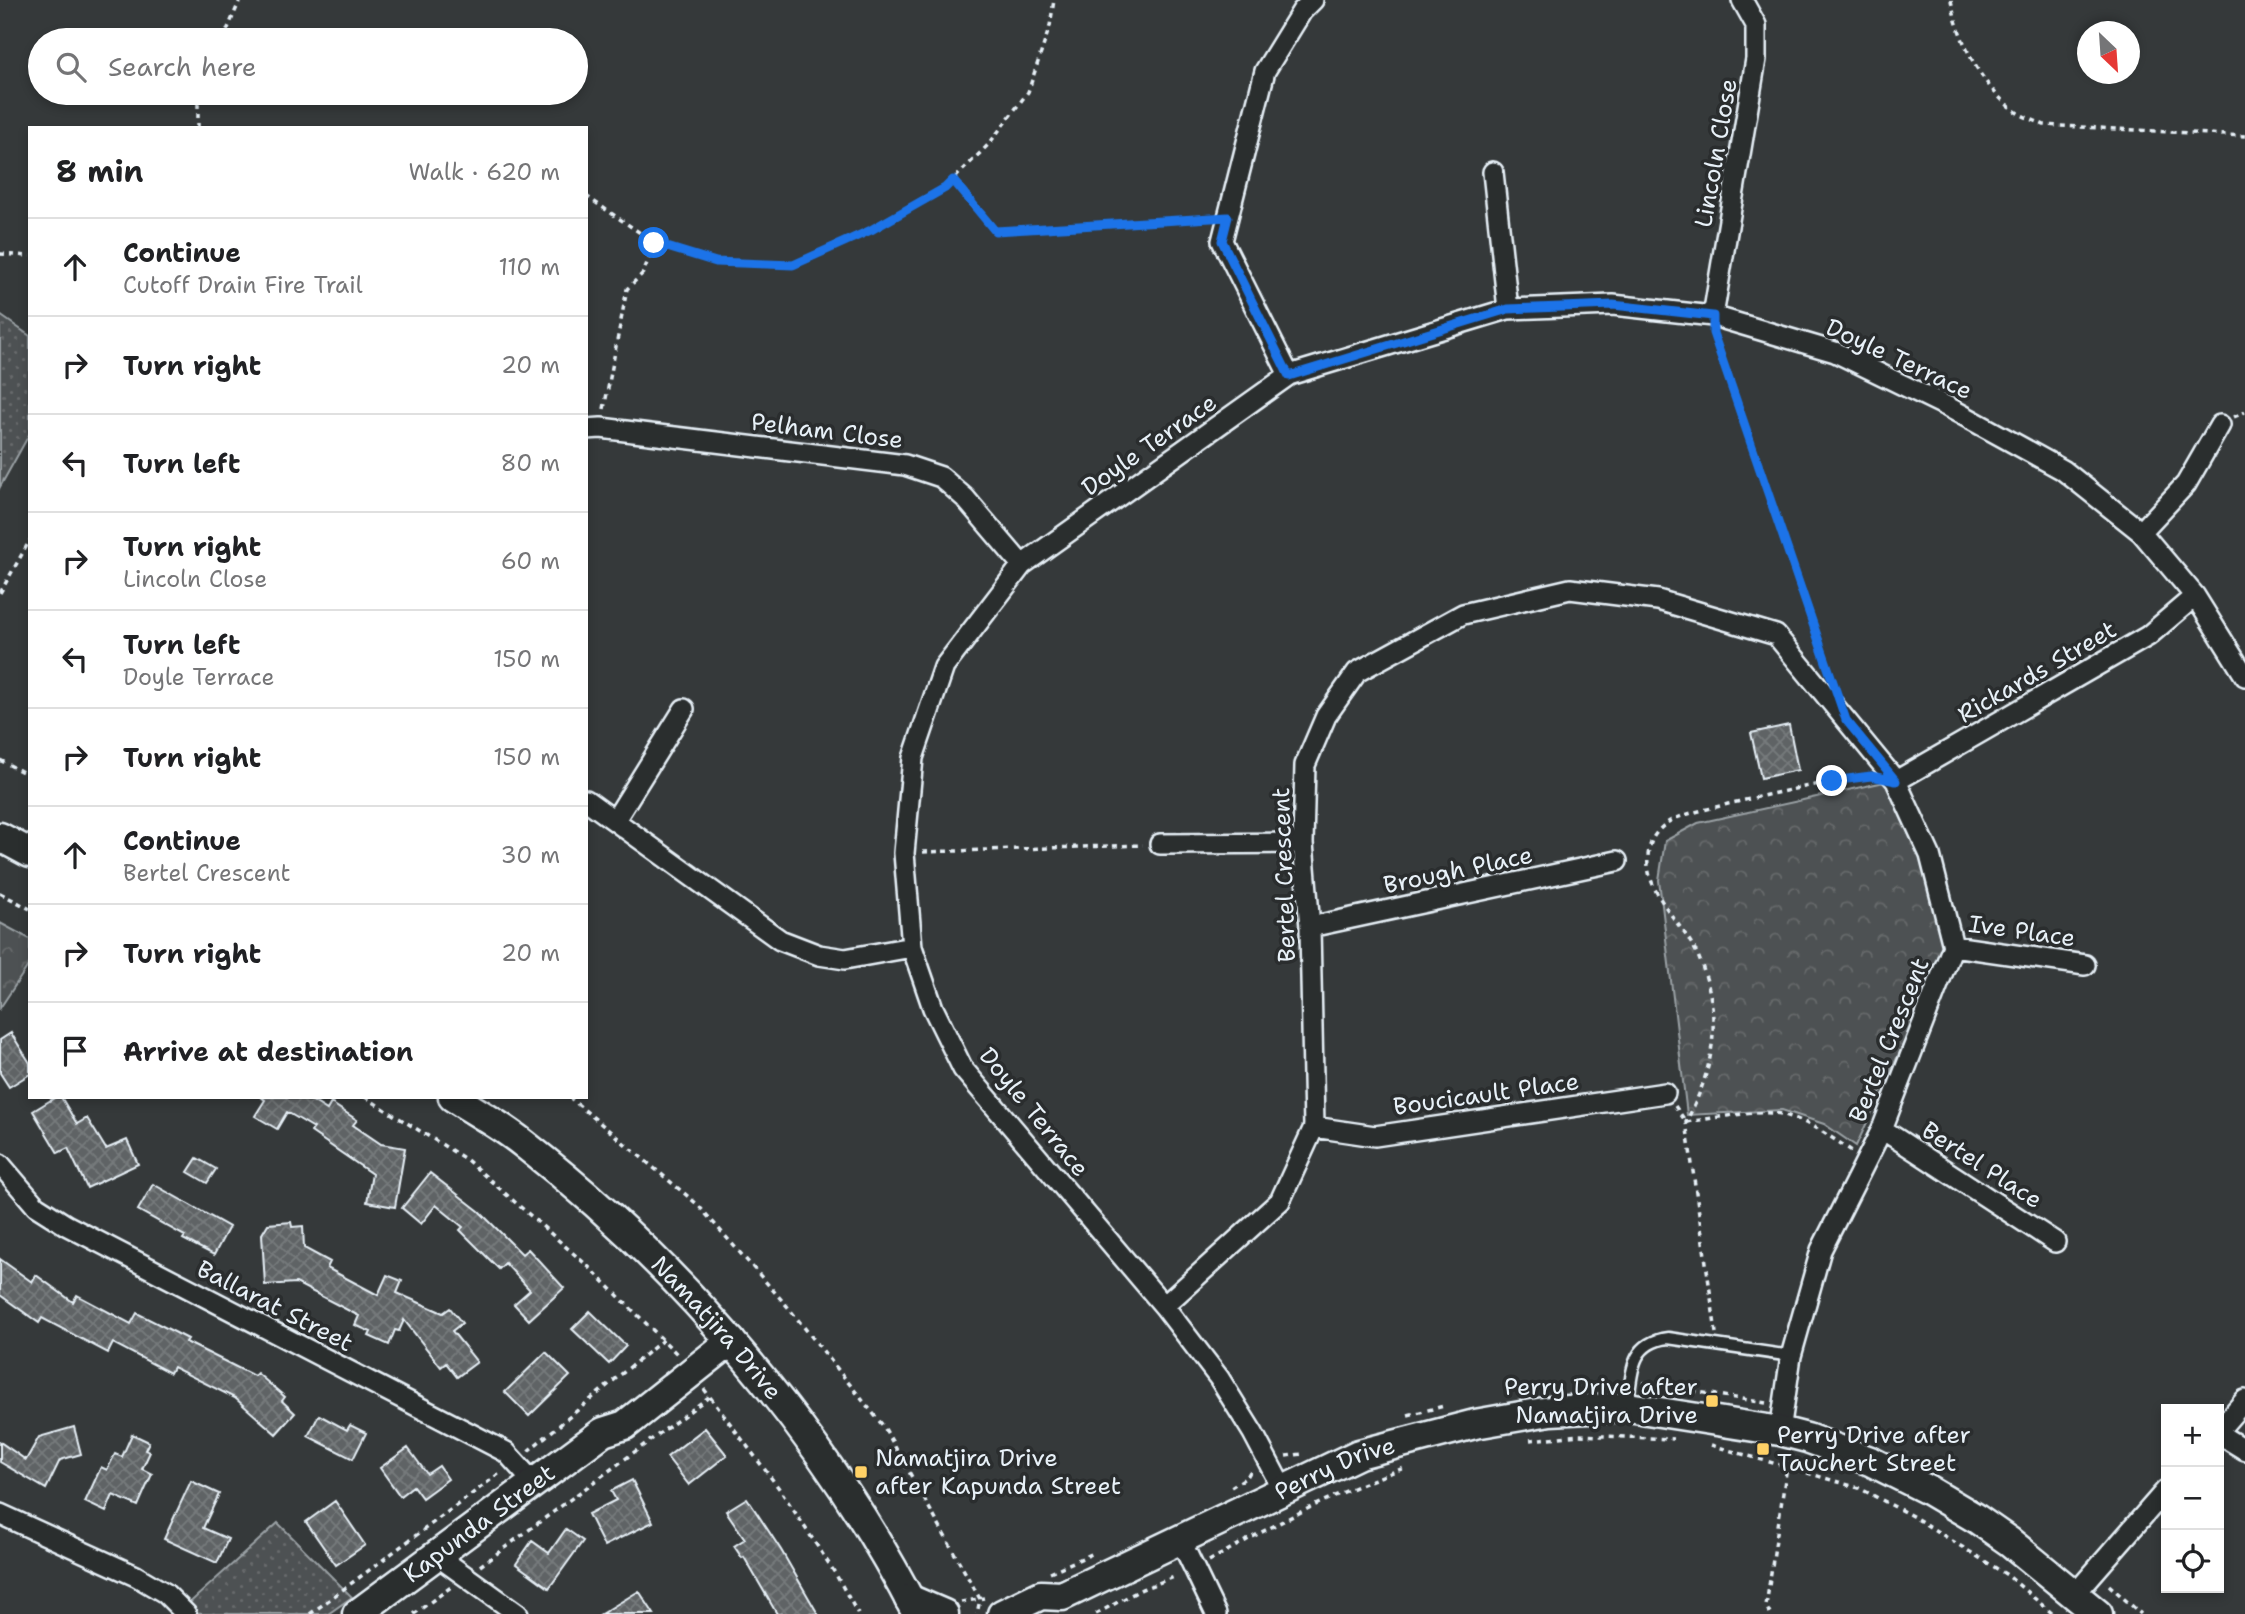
<!DOCTYPE html>
<html lang="en">
<head>
<meta charset="utf-8">
<style>
  body { margin:0; font-family:"Shantell Sans",sans-serif; background:#f6f6f6; color:#202124 }
  .controls { position:absolute; right:21px; bottom:21px; display:grid; overflow:hidden; border-radius:0px; box-shadow:0 4px 10px #0003 }
  .controls button { width:63px; height:63px; display:grid; place-items:center; padding:0; border:0; border-bottom:2px solid #e0e0e0; background:#fff; color:#202124; font:35px sans-serif }
  .compass { position:absolute; left:2077px; top:21px; width:63px; height:63px; border-radius:50%; background:#fff; box-shadow:0 4px 10px #0003; rotate:155deg }
  .stop { position:absolute; width:21px; height:21px; margin:-16px; border:5px solid #1a73e8; border-radius:50%; background:#fff }
  .stop.end { background:#1a73e8; border-color:#fff; box-shadow:0 2px 7px #0008 }
  .list { margin:0; padding:0; list-style:none }
  h2 { display:flex; justify-content:space-between; align-items:center; height:91px; margin:0; padding:0 28px; font-size:30px }
  h2 small { font-size:23px; font-weight:400; color:#757577 }
  .list li { display:grid; grid-template-columns:46px 1fr auto; gap:21px; align-items:center; box-sizing:border-box; height:98px; padding:0 28px; border-top:2px solid #e0e0e0 }
  .list b { display:block; font-size:26px; white-space:nowrap }
  .list p { margin:0; font-size:23px; white-space:nowrap; color:#757577 }
  .list em { font-size:23px; font-style:normal; color:#757577 }
  .icon { flex:none; width:38px; height:38px; fill:none; stroke:currentColor; stroke-width:2; stroke-linecap:round; stroke-linejoin:round }
  .map { position:relative; flex:none; width:2245px; height:1614px; overflow:hidden }
  .search { position:absolute; background:#fff; box-shadow:0 4px 10px #0003; left:28px; top:28px; width:560px; height:77px; display:flex; align-items:center; gap:18px; box-sizing:border-box; padding:0 24px; border-radius:38px; color:#757577; font-size:26px }
  .panel { position:absolute; background:#fff; box-shadow:0 4px 10px #0003; left:28px; top:126px; width:560px; height:973px; border-radius:0px }
  .map>svg:first-child { display:block }
  .grass { fill:url(#grass-dots); stroke:#9aa1a5; stroke-width:2 }
  .park { fill:url(#park-crowns); stroke:#9aa1a5; stroke-width:2 }
  .building { fill:url(#building-cross-hatch); stroke:#e8f1f8; stroke-width:2 }
  .lines { fill:none; stroke-linecap:round; stroke-linejoin:round }
  .lane-casing { stroke:#e8f1f8; stroke-width:15 }
  .street-casing { stroke:#e8f1f8; stroke-width:24 }
  .secondary-casing { stroke:#e8f1f8; stroke-width:33 }
  .path { stroke:#e8f1f8; stroke-width:3.5; stroke-dasharray:5 5; stroke-linecap:butt }
  .lane { stroke:#2a2d2e; stroke-width:10 }
  .street { stroke:#2a2d2e; stroke-width:19 }
  .secondary { stroke:#2a2d2e; stroke-width:28 }
  .route { stroke:#1a73e8; stroke-width:9 }
  .poi-dot { fill:#ffd166; stroke:#2a2d2e; stroke-width:2.5 }
  .labels { text-anchor:middle; stroke-width:7; stroke-linejoin:round; paint-order:stroke }
  .street-label { font-size:24px; fill:#e8f1f8; stroke:#2a2d2e }
  .poi-label { font-size:24px; fill:#e8f1f8; stroke:#2a2d2e; text-anchor:start }
</style>
</head>
<body>
<div class="map">
<svg width="2245" height="1614" viewBox="0 0 2245 1614">
  <defs>
    <pattern id="grass-dots" width="8" height="8" patternUnits="userSpaceOnUse" patternTransform="scale(1.75)"><rect width="8" height="8" fill="#4d5152"/><path d="M2 2h.1M6 6h.1" fill="none" stroke="#676a6c" stroke-width="1.8" stroke-linecap="round"/></pattern>
    <pattern id="park-crowns" width="20" height="18" patternUnits="userSpaceOnUse" patternTransform="scale(1.75)"><rect width="20" height="18" fill="#4d5152"/><path d="M2 6a3 3 0 1 1 6 0M12 15a3 3 0 1 1 6 0" fill="none" stroke="#676a6c"/></pattern>
    <pattern id="building-cross-hatch" width="8" height="8" patternUnits="userSpaceOnUse" patternTransform="scale(1.75)"><rect width="8" height="8" fill="#5f6365"/><path d="M0 0l8 8M0 8l8-8" fill="none" stroke="#767a7c"/></pattern>
  </defs>
  <rect width="100%" height="100%" fill="#35393a"/>
  <filter id="ink" filterUnits="userSpaceOnUse"><feTurbulence type="fractalNoise" baseFrequency=".0143" numOctaves="2"/><feDisplacementMap in="SourceGraphic" scale="14" xChannelSelector="R" yChannelSelector="G"/><feConvolveMatrix kernelMatrix="1 2 1 2 8 2 1 2 1" color-interpolation-filters="sRGB"/></filter>
  <g filter="url(#ink)">
    <!-- grass -->
    <path class="grass" d="M0,315l30,21v97l-30,54z
      M278,1523l74,74 -24,17h-137l-6,-7z"/>
    <!-- park -->
    <path class="park" d="M1889,781l38,75 21,92 -92,198 -32,-22 -42,-14 -95,5 -28,-235 6,-39 33,-18z
      M0,923l30,16v24l-30,45z"/>
    <!-- building -->
    <path class="building" d="M1789,725l9,45 -37,8 -10,-45z
      M11,1033l19,30v11l-21,13 -9,-14v-33z
      M56,1097h5l16,27 10,-6 19,31 21,-9 11,24 -51,24 -19,-40 -10,5 -25,-42z
      M261,1097h45l21,13 4,-7 26,17 -4,5 28,19 24,4 -10,59 -28,-5 5,-28 -61,-42 3,-4 -27,-16 -10,17 -22,-13 10,-16z
      M197,1158l19,11 -9,14 -19,-11z
      M430,1173l49,38 43,43 6,-5 36,39 -35,32 -15,-16 16,-14 -25,-27 -6,6 -39,-39 3,-3 -27,-22 -15,19 -19,-16z
      M153,1184l76,43 -15,28 -31,-16 2,-3 -47,-26z
      M291,1222l1,5 11,-1 1,22 26,14 -3,6 51,27 9,-20 15,6 -5,12 46,20 7,-5 12,15 -10,8 25,31 -20,15 -11,-14 -5,4 -37,-47 -5,11 -4,-1 -6,15 -20,-9 2,-4 -16,-7 4,-9 -63,-33 -31,2 -3,-51 6,-10z
      M0,1259l32,23 4,-7 37,27 4,-7 54,29 6,-11 51,26 -2,3 68,34 3,-3 28,24 -3,4 13,12 -19,21 -41,-36 -62,-31 -3,6 -57,-30 -5,10 -66,-35 -3,5 -39,-28z
      M590,1311l36,35 -17,18 -37,-35z
      M546,1352l24,24 -41,40 -24,-24z
      M319,1415l28,15 3,-5 16,8 -13,26 -45,-23z
      M74,1427l7,27 -21,6 -14,29 -46,-27v-20l26,18 13,-23z
      M705,1428l22,27 -38,30 -22,-28z
      M132,1434l17,8 -4,8 5,2 -8,17 10,5 -14,32 -25,-11 -7,17 -21,-10 16,-35 6,3 8,-16 7,3z
      M408,1448l19,26 12,-8 9,13 -26,19 -9,-12 -13,10 -20,-28z
      M632,1480l21,42 -49,24 -16,-32 28,-14 -5,-9z
      M191,1481l28,13 -16,34 25,11 -11,24 -53,-24z
      M747,1498l34,52 37,64h-41l-33,-57 -2,1 -8,-12 11,-7 -19,-28z
      M335,1501l30,44 -29,20 -30,-43z
      M566,1529l17,12 -34,47 -33,-24 16,-23 17,12z
      M639,1591l15,23h-53z"/>
    <g class="lines">
      <defs>
        <path id="lane" d="M1628,1403c4,-30 2,-60 40,-65l123,18"/>
        <path id="street" d="M1493,172l15,137
          M1713,316l43,-257v-34l-14,-25
          M1289,375l-67,-134 43,-170 37,-60 11,-11
          M586,429l15,-1 304,37 36,12 24,21 57,67
          M2141,532l45,-48 34,-59
          M1896,781l252,-145 47,-40
          M586,800l194,140 39,15 26,4 67,-12
          M615,820l69,-111
          M1160,844l143,-1
          M1310,927l307,-66
          M1953,946l132,19
          M1314,1127l61,9 290,-43
          M1882,1129l173,113
          M0,1164l36,42 30,19 440,227 28,31
          M1164,1306l116,-105 34,-74 -4,-200 -7,-84 2,-78 21,-49 31,-44 106,-58 107,-25 88,11 118,35 120,146 34,74 23,91 -71,183 -61,121 -30,106 -11,75
          M2219,1430l26,-30
          M2219,1434l26,16
          M1283,1490l-30,-57 -34,-55 -55,-72 -201,-237 -30,-61 -21,-61 -8,-94 9,-95 31,-91 78,-102 267,-190 219,-66 105,-4 100,11 122,36 113,55 115,63 78,62 54,64 50,80
          M0,1514l136,62 29,17 21,21
          M1180,1539l36,75
          M436,1555l82,59
          M2075,1594l91,-104"/>
        <g id="secondary">
          <path d="M0,837l30,16"/>
          <path id="s1" d="M453,1097c23,15 49,29 71,47 157,122 302,292 393,470"/>
          <path d="M909,1599l35,15"/>
          <path id="s2" d="M357,1614l246,-182 22,-7 106,-84"/>
          <path id="s3" d="M1002,1614l39,-19 21,1 297,-142 116,-30 75,-13 78,-4 152,24 27,7 63,23 58,29 49,29 33,23 88,72"/>
        </g>
      </defs>
      <!-- lane casing -->
      <use href="#lane" class="lane-casing"/>
      <!-- street casing -->
      <use href="#street" class="street-casing"/>
      <!-- secondary casing -->
      <use href="#secondary" class="secondary-casing"/>
      <!-- path -->
      <path class="path" d="M1951,0c8,41 29,85 64,111 8,6 20,9 29,14l201,11
        M223,40l17,-40
        M198,93v35
        M953,180l42,51 214,-13
        M586,196l69,47 61,19 77,3 78,-35 74,-42 44,-44 39,-52 22,-66 4,-26
        M0,254l30,2
        M1714,335l113,330
        M604,409l23,-120 16,-16 12,-30
        M2234,417l11,-5
        M0,593l30,-53
        M0,760l30,16
        M923,852l220,-7
        M0,893l30,16
        M365,1097l102,63 123,108 88,87
        M569,1097l128,107 90,102 97,121 96,172 -3,15
        M1675,1106l11,16c26,-3 75,-14 99,-7 24,7 46,22 67,36
        M1716,1333l-30,-211c29,-55 37,-105 13,-164 -15,-37 -68,-73 -46,-120 3,-6 12,-15 19,-18 17,-8 38,-11 56,-16 47,-11 94,-22 142,-28
        M1643,1383l123,20
        M704,1389l77,102 54,82 23,41
        M1408,1415l36,-9
        M1530,1440l49,-5 94,4
        M1711,1445l148,43 55,29 93,58 46,39
        M528,1451l136,-112
        M1286,1456l16,-2
        M1231,1487l16,-10 4,-7
        M1209,1561c64,-36 129,-70 198,-94
        M480,1566l229,-169
        M1050,1572l44,-19
        M2109,1585l32,29
        M961,1602l23,-4
        M310,1614l190,-141
        M414,1614l37,-27
        M1096,1614l46,-25 35,-13
        M1770,1614l-4,-8 21,-140 5,-7"/>
      <!-- lane -->
      <use href="#lane" class="lane"/>
      <!-- street -->
      <use href="#street" class="street"/>
      <!-- secondary -->
      <use href="#secondary" class="secondary"/>
    </g>
  </g>
  <g class="lines" filter="url(#ink)">
    <!-- route -->
    <path class="route" d="M654,243l62,19 77,3 78,-35 74,-42 8,-8 42,51 233,-14 -6,24 67,135 219,-67 105,-4 100,11v17l133,387 50,61 -25,-5 -39,5"/>
  </g>
  <!-- markers -->
  <g class="poi-dot">
    <rect x="1705" y="1394" width="14" height="14" rx="3.5"/>
    <rect x="1756" y="1442" width="14" height="14" rx="3.5"/>
    <rect x="854" y="1465" width="14" height="14" rx="3.5"/>
  </g>
  <g class="labels">
    <!-- street labels -->
    <g class="street-label">
      <text transform="translate(1716 153) rotate(-80)" y="8">Lincoln Close</text>
      <text transform="translate(1899 359) rotate(25)" y="8">Doyle Terrace</text>
      <text transform="translate(827 431) rotate(7)" y="8">Pelham Close</text>
      <text transform="translate(1149 445) rotate(-35)" y="8">Doyle Terrace</text>
      <text transform="translate(2037 672) rotate(-30)" y="8">Rickards Street</text>
      <text transform="translate(1458 870) rotate(-12)" y="8">Brough Place</text>
      <text transform="translate(1284 875) rotate(-92)" y="8">Bertel Crescent</text>
      <text transform="translate(2022 931) rotate(8)" y="8">Ive Place</text>
      <text transform="translate(1889 1040) rotate(-68)" y="8">Bertel Crescent</text>
      <text transform="translate(1486 1094) rotate(-8)" y="8">Boucicault Place</text>
      <text transform="translate(1034 1112) rotate(51)" y="8">Doyle Terrace</text>
      <text transform="translate(1982 1165) rotate(33)" y="8">Bertel Place</text>
      <text transform="translate(275 1306) rotate(27)" y="8">Ballarat Street</text>
      <text dy="8" stroke="none"><textPath href="#s1" startOffset="352">Namatjira Drive</textPath></text>
      <text dy="8" stroke="none"><textPath href="#s3" startOffset="366">Perry Drive</textPath></text>
      <text dy="8" stroke="none"><textPath href="#s2" startOffset="152">Kapunda Street</textPath></text>
    </g>
    <!-- poi labels -->
    <g class="poi-label">
      <text x="1698" y="1395" text-anchor="end">Perry Drive after<tspan x="1698" dy="28">Namatjira Drive</tspan></text>
      <text x="1777" y="1443">Perry Drive after<tspan x="1777" dy="28">Tauchert Street</tspan></text>
      <text x="875" y="1466">Namatjira Drive<tspan x="875" dy="28">after Kapunda Street</tspan></text>
    </g>
  </g>
</svg>
<div class="controls">
<button>+</button>
<button>−</button>
<button><svg class="icon" aria-label="locate" viewBox="0 0 24 24"><circle cx="12" cy="12" r="6"/><path d="M12 2v4M12 18v4M2 12h4M18 12h4"/></svg></button>
</div>
<svg class="compass" viewBox="-18 -18 36 36"><path d="M0-13l5 13h-10z" fill="#e53935"/><path d="M0 13l5-13h-10z" fill="#757577"/></svg>
<div class="stop" style="left:654px;top:243px"></div>
<div class="stop end" style="left:1832px;top:781px"></div>
<div class="search"><svg class="icon" aria-label="search" viewBox="0 0 24 24"><circle cx="10" cy="10" r="6"/><path d="M15 15l6 6"/></svg>Search here</div>
<section class="panel">
<h2>8 min<small>Walk · 620 m</small></h2>
<ul class="list">
<li><svg class="icon" aria-label="ahead" viewBox="0 0 24 24"><path d="M12 20V5M6 11l6-6 6 6"/></svg><div><b>Continue</b><p>Cutoff Drain Fire Trail</p></div><em>110 m</em></li>
<li><svg class="icon" aria-label="right" viewBox="0 0 24 24"><path d="M7 20v-9h11M14 6l5 5-5 5"/></svg><div><b>Turn right</b></div><em>20 m</em></li>
<li><svg class="icon" aria-label="left" viewBox="0 0 24 24"><path d="M17 20v-9H6M10 6l-5 5 5 5"/></svg><div><b>Turn left</b></div><em>80 m</em></li>
<li><svg class="icon" aria-label="right" viewBox="0 0 24 24"><path d="M7 20v-9h11M14 6l5 5-5 5"/></svg><div><b>Turn right</b><p>Lincoln Close</p></div><em>60 m</em></li>
<li><svg class="icon" aria-label="left" viewBox="0 0 24 24"><path d="M17 20v-9H6M10 6l-5 5 5 5"/></svg><div><b>Turn left</b><p>Doyle Terrace</p></div><em>150 m</em></li>
<li><svg class="icon" aria-label="right" viewBox="0 0 24 24"><path d="M7 20v-9h11M14 6l5 5-5 5"/></svg><div><b>Turn right</b></div><em>150 m</em></li>
<li><svg class="icon" aria-label="ahead" viewBox="0 0 24 24"><path d="M12 20V5M6 11l6-6 6 6"/></svg><div><b>Continue</b><p>Bertel Crescent</p></div><em>30 m</em></li>
<li><svg class="icon" aria-label="right" viewBox="0 0 24 24"><path d="M7 20v-9h11M14 6l5 5-5 5"/></svg><div><b>Turn right</b></div><em>20 m</em></li>
<li><svg class="icon" aria-label="arrive" viewBox="0 0 24 24"><path d="M6 21V4h12l-3 4 3 4H6"/></svg><div><b>Arrive at destination</b></div></li>
</ul>
</section>
</div>
</body>
</html>
